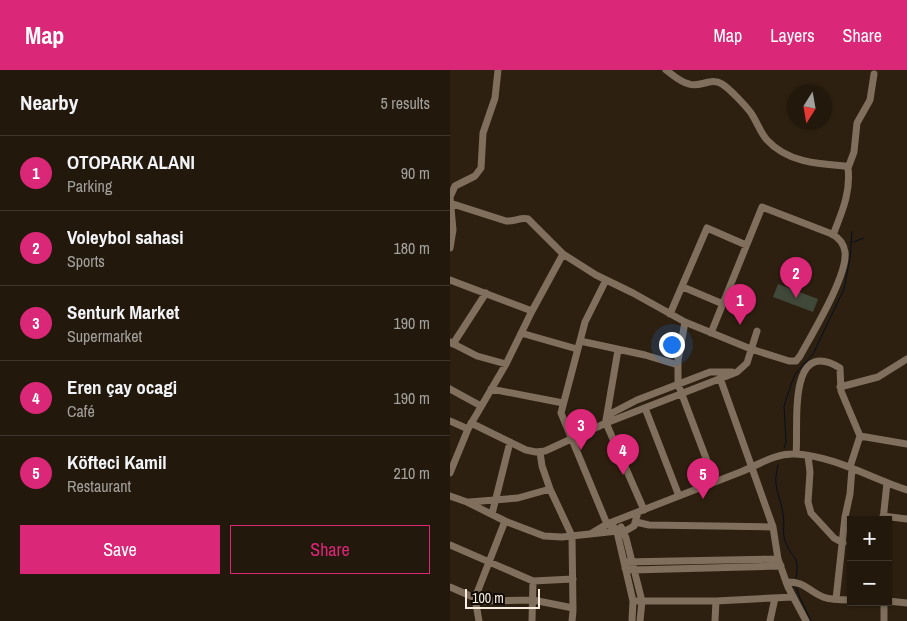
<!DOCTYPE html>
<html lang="en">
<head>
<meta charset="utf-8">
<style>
  body { margin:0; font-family:"Archivo Narrow",sans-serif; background:#2a2115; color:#f1f3f6 }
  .controls { position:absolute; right:15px; bottom:15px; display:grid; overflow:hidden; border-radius:0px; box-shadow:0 1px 4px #0004 }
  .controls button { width:45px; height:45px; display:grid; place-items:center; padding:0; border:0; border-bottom:1px solid #3f372d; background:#22180c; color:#f1f3f6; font:25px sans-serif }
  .compass { position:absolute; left:337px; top:15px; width:45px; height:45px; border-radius:50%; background:#22180c; box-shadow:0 1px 4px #0004; rotate:191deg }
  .scale { position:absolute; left:15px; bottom:12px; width:75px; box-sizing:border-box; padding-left:5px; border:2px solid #f6ece2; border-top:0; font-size:14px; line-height:18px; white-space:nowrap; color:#f6ece2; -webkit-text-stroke:4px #110b05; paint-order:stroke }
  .you { position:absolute; left:221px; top:274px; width:18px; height:18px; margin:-12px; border:4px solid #fff; border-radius:50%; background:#1a73e8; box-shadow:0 0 0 8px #1a73e833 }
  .badge { display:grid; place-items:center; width:32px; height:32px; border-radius:50%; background:#db2777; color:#fff; font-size:16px; font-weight:700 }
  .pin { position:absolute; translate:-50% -41px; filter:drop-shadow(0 1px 2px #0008) }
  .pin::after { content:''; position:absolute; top:26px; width:18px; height:15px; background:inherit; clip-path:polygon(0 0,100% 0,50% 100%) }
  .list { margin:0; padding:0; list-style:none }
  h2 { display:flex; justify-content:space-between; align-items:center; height:65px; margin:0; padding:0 20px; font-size:21px }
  h2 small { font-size:16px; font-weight:400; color:#a2a09d }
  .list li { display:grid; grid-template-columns:32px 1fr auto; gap:15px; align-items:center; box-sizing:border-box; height:75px; padding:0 20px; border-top:1px solid #3f372d }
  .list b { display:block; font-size:19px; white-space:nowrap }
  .list p { margin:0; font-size:16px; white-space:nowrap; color:#a2a09d }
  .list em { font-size:16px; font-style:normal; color:#a2a09d }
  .actions { display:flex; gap:10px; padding:15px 20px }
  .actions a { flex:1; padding:11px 0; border:1px solid #db2777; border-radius:0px; text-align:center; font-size:18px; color:#db2777 }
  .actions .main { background:#db2777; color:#fff }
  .map { position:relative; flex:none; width:457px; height:551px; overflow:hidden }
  header { display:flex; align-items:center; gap:30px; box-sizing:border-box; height:70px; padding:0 25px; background:#db2777; color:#fff }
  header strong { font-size:24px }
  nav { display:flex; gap:28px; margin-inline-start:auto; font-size:18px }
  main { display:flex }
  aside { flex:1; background:#22180c }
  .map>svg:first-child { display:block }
  .green { fill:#404839 }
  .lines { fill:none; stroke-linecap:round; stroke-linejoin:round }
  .stream { stroke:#040f22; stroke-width:1 }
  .minor { stroke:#7f6f5c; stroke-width:7 }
</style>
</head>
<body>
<header>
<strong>Map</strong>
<nav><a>Map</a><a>Layers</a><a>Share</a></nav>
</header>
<main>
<aside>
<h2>Nearby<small>5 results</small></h2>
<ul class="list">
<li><span class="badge">1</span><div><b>OTOPARK ALANI</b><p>Parking</p></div><em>90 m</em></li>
<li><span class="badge">2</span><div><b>Voleybol sahasi</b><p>Sports</p></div><em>180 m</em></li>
<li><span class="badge">3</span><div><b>Senturk Market</b><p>Supermarket</p></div><em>190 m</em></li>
<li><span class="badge">4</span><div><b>Eren çay ocagi</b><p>Café</p></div><em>190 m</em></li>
<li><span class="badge">5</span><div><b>Köfteci Kamil</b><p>Restaurant</p></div><em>210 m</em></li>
</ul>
<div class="actions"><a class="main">Save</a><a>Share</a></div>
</aside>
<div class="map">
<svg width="457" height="551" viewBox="0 0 457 551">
  <rect width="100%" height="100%" fill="#2d2010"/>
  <!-- green -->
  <path class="green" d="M328,214l40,15 -5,13 -40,-15z"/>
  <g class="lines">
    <!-- stream -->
    <path class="stream" d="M403,172l11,-4
      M334,378l2,-6 -2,-36 8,-24 4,-9 17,-19 31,-65 6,-31 2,-26
      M328,395c-6,25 2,27 5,49 2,8 -1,19 2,27 7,20 15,11 11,39
      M346,517l4,11 11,23"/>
    <!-- minor -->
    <path class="minor" d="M216,0c7,5 14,12 23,14 11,4 22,-7 33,0 8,5 23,21 29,29 6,9 9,19 16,27 20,22 50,24 78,26l3,2c3,24 -6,44 -15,67
      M398,98l6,-16 3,-29 13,-23 4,-26
      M0,133l56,18c8,1 14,-4 22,-2l35,35 33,21 37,18 52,29 66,27 38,12h7l4,-5c12,-22 48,-81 45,-104 -1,-8 -6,-14 -13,-18l-70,-27 -51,126
      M0,178l3,-18 -3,-33 5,-11 20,-10 6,-8 2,-35 12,-35 3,-28
      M0,210l82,31 -26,53
      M156,210l-21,42 -24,91 46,111 7,3 3,5 16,69 -1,20
      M233,217l40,17
      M82,241l31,-57
      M220,244l37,-86 39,17
      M235,252l-7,38v24l37,98
      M71,263l56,16
      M130,271l65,14 33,10
      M0,272l27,14 29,8 -38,65 -18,44
      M3,274l33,-51
      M270,308l53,149 5,32 10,28 18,34
      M390,317l38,-10 29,-18
      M0,319l31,17
      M41,319l72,14
      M195,338l34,88
      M156,350l12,-70
      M0,351l18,8
      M21,353l55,27 10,2 9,-1 61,-28 131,-51 10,-9 10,-32
      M156,353l6,-10 25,-13 73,-28h22
      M156,353l38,87
      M90,382l2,14 8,23 22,47 1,75 -1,10
      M346,384c3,-25 -10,-119 44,-86l1,23 19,45
      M358,386l2,16 -2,30 3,11 23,25 9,5
      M400,397l10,-31 47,8
      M0,426l17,6 38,19 39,15 18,1 65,-7 7,-4 4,-14
      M19,432l49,-4 32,-9
      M42,444l18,-72
      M433,446l24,3
      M433,450l4,-37
      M186,452l13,3 124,2
      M171,457l5,11 16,63 -2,20
      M142,463l15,-9c44,-17 87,-34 131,-51 19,-7 36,-20 57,-19 40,2 75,24 112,36
      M0,475l83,36 40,-2
      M174,492l154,-3
      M175,498l8,2 148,-4
      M336,512c19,-1 22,9 37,15 8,3 19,3 28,3
      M0,517l25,11 4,23
      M25,528l30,-77
      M386,529l9,-82 5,-23 2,-26
      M26,531l57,-1 40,8
      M183,531h83l77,-4
      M438,531l19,2
      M434,532v19
      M82,551l1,-40
      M265,551l1,-20
      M320,551l5,-23"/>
  </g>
</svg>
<div class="controls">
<button>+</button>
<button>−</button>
</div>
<svg class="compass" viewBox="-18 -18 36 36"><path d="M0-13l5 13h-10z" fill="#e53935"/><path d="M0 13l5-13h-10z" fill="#a2a09d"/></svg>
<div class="scale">100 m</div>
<div class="you"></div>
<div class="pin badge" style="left:290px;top:255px">1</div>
<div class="pin badge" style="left:346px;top:228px">2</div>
<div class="pin badge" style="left:131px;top:380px">3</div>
<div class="pin badge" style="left:173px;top:405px">4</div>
<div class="pin badge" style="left:253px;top:429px">5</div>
</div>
</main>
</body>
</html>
